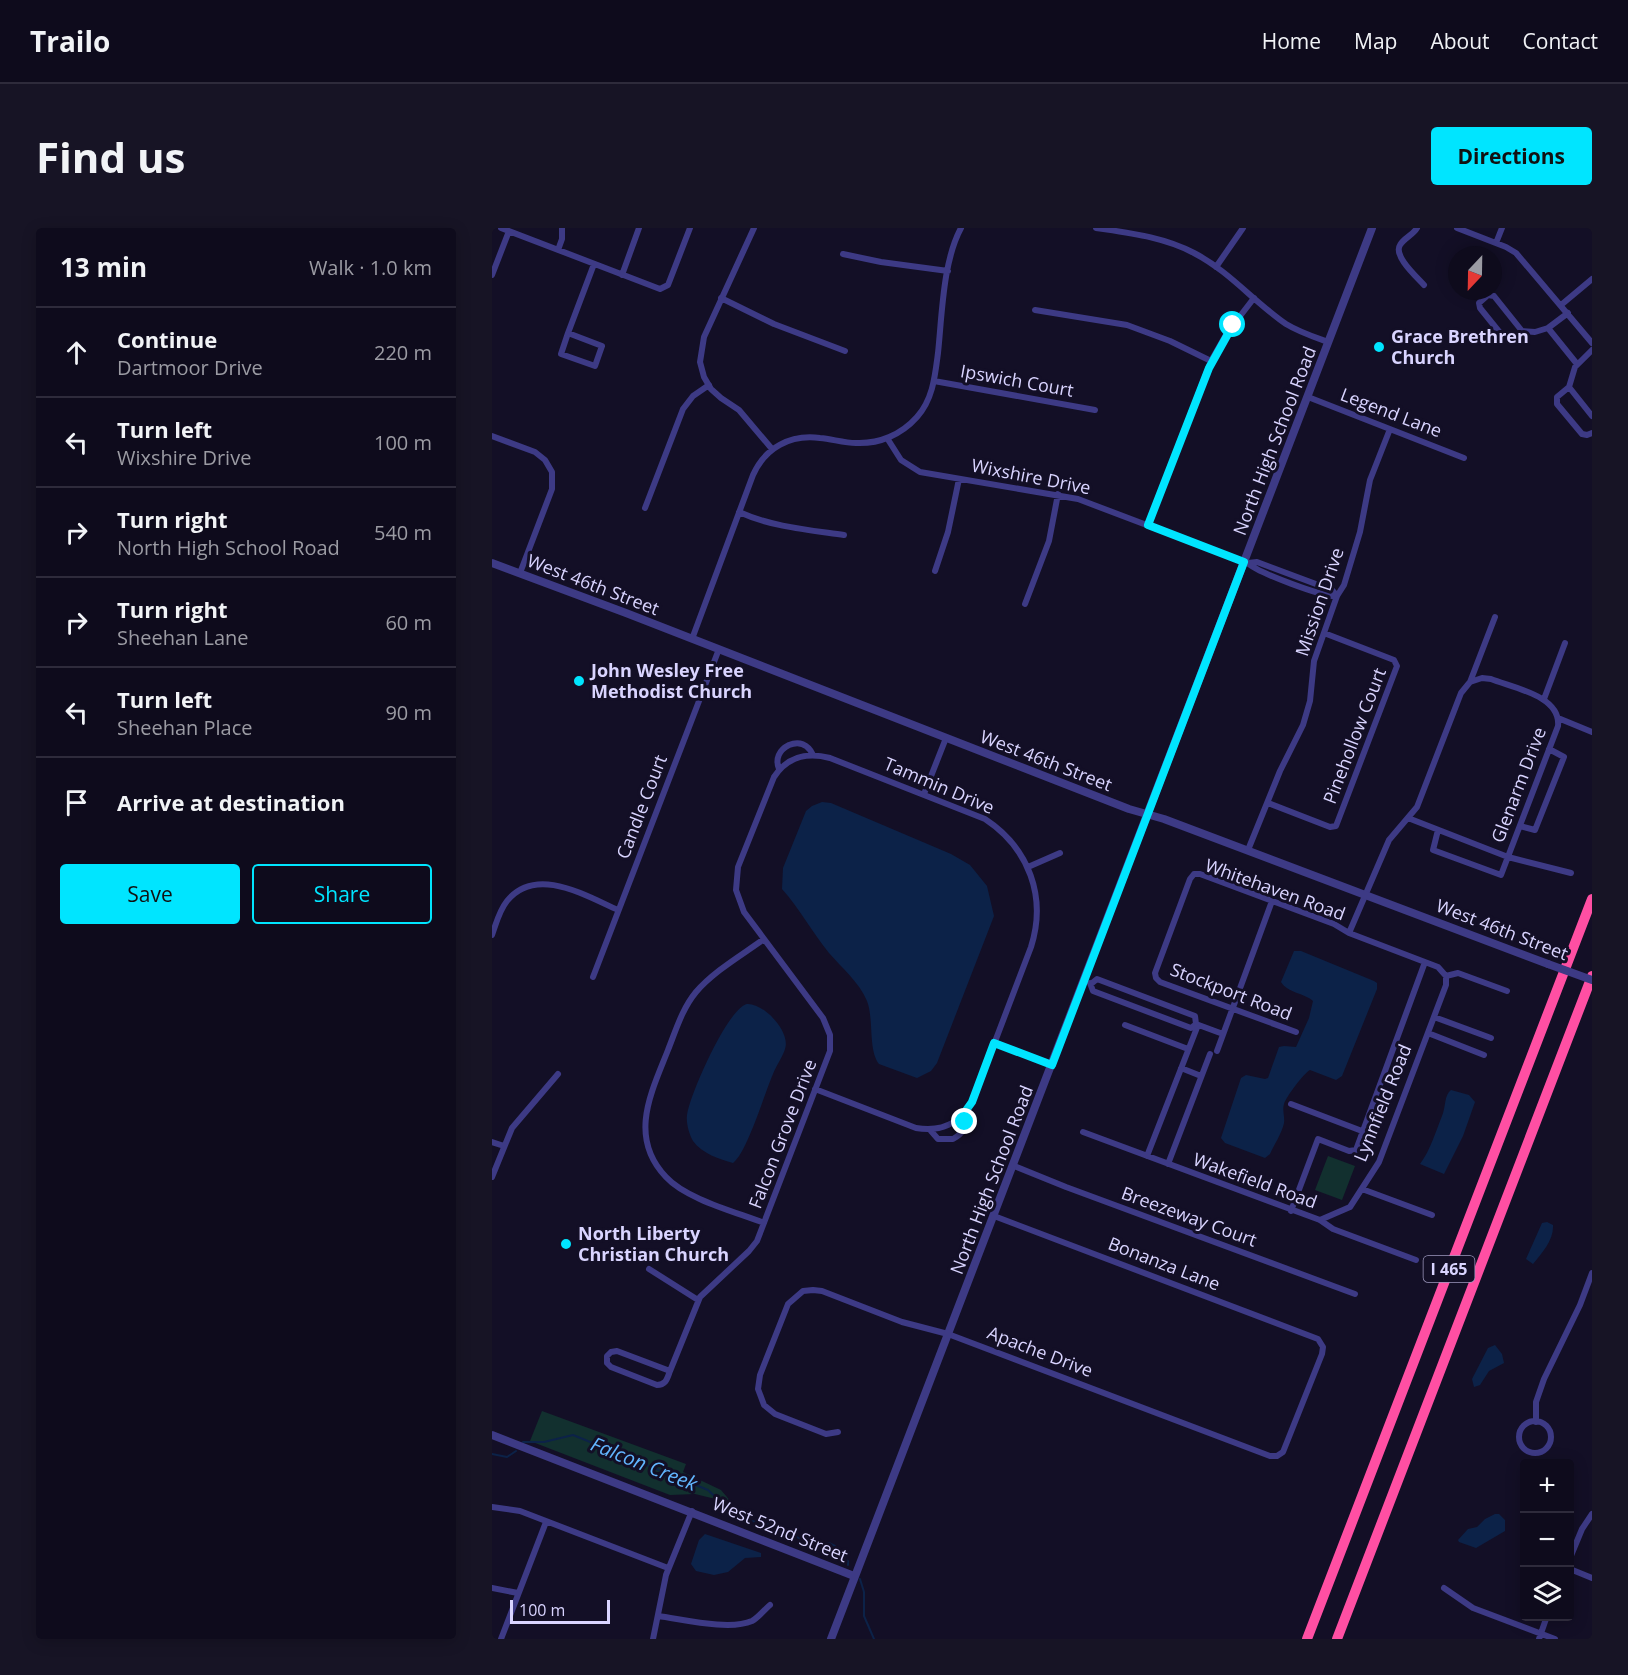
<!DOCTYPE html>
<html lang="en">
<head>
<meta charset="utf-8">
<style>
  body { margin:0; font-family:"Open Sans",sans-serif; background:#171425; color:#f1f3f6 }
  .controls { position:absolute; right:18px; bottom:18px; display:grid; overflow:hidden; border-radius:6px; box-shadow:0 3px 15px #0003 }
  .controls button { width:54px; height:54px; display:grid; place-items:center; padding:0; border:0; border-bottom:2px solid #2e2b3b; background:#0e0b1c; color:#f1f3f6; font:30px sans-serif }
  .compass { position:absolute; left:956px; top:18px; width:54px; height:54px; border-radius:50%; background:#0e0b1c; box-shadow:0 3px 15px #0003; rotate:202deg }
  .scale { position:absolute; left:18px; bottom:15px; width:100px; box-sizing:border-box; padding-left:6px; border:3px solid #d9d4ff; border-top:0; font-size:16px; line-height:21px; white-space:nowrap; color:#d9d4ff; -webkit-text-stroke:4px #130f26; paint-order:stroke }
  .stop { position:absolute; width:18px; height:18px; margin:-14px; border:4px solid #00e5ff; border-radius:50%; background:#fff }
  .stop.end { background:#00e5ff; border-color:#fff; box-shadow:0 2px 6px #0008 }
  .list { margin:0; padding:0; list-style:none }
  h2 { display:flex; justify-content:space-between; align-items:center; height:78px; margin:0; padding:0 24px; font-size:26px }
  h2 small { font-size:20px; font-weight:400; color:#9b9ba3 }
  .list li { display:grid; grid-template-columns:39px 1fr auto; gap:18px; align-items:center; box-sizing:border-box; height:90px; padding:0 24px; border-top:2px solid #2e2b3b }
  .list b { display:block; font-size:22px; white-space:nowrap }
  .list p { margin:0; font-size:20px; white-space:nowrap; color:#9b9ba3 }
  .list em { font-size:20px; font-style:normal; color:#9b9ba3 }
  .actions { display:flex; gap:12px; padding:18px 24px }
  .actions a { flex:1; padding:14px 0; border:2px solid #00e5ff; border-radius:6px; text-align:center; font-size:21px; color:#00e5ff }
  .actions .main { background:#00e5ff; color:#111 }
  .icon { flex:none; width:33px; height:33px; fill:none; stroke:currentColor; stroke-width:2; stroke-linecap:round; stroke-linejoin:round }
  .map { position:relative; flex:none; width:1100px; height:1411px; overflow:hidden; border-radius:6px }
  header { display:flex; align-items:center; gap:36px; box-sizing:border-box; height:84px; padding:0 30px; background:#0e0b1c; border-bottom:2px solid #2e2b3b }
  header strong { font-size:28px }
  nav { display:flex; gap:33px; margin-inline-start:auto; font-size:21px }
  .intro { display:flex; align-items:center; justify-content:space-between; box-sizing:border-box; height:144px; padding:0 36px }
  h1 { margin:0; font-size:42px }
  .button { padding:15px 27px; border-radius:6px; background:#00e5ff; color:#111; font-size:21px; font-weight:700 }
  main { display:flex; gap:36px; padding:0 36px }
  aside { flex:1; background:#0e0b1c; border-radius:6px; box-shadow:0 3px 15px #0003 }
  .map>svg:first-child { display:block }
  .green { fill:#12302f }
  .water { fill:#0c2248 }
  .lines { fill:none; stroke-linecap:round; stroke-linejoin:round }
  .stream { stroke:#0c2248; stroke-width:2 }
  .minor { stroke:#3d3a85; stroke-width:6 }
  .tertiary { stroke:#3d3a85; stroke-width:8 }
  .motorway { stroke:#ff4fa3; stroke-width:10 }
  .tertiary-bridge { stroke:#3d3a85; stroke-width:8 }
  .route { stroke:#00e5ff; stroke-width:8 }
  .poi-dot { fill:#00e5ff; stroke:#130f26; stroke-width:2 }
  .labels { text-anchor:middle; stroke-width:6; stroke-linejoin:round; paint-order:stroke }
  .shield { fill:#130f26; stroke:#9e99be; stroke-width:1.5 }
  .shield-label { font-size:16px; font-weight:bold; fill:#d9d4ff }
  .poi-label { font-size:18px; font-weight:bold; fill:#d9d4ff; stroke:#130f26; text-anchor:start }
  .street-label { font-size:18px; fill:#d9d4ff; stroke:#130f26 }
  .water-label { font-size:20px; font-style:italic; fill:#62b6ff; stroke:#130f26 }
</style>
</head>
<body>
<header>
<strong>Trailo</strong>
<nav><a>Home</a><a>Map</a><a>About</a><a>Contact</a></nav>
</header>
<div class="intro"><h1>Find us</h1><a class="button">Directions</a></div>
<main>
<aside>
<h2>13 min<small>Walk · 1.0 km</small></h2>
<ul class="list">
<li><svg class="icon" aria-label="ahead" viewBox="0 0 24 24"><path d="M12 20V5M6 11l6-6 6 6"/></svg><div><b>Continue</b><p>Dartmoor Drive</p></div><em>220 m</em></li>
<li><svg class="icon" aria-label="left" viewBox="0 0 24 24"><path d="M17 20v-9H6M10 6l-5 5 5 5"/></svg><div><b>Turn left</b><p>Wixshire Drive</p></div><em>100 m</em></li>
<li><svg class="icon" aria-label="right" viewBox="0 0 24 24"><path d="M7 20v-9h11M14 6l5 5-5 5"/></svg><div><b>Turn right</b><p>North High School Road</p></div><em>540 m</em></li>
<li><svg class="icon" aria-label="right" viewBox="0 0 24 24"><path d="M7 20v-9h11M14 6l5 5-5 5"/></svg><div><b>Turn right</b><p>Sheehan Lane</p></div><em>60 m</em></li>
<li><svg class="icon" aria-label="left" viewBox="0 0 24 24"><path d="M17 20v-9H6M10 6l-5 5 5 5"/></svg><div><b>Turn left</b><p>Sheehan Place</p></div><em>90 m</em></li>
<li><svg class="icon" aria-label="arrive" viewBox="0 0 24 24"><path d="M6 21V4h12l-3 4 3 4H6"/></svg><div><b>Arrive at destination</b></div></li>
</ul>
<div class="actions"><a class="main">Save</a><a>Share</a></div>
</aside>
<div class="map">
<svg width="1100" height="1411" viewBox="0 0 1100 1411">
  <rect width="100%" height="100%" fill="#130f26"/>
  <!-- green -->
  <path class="green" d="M836,928l27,10 -13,34 -27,-10z
    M50,1183l144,53 -3,8 38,18 11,13 -37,-9 -25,1 -140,-54z"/>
  <!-- water -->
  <path class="water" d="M330,574l9,1 120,51 19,11 17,21 7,30 -57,147 -6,8 -14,7 -38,-14c-11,-14 -5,-45 -12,-63 -8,-19 -25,-33 -38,-48 -17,-21 -30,-45 -47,-64l1,-21 23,-57 6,-5z
    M802,723h7l73,30 3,2v6l-35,87 -6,4 -26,-10c-6,3 -24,27 -26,34 -2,6 1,13 0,19 -2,10 -10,22 -14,31l-5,4 -40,-15 -4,-5 20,-60 5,-3 19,4 3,-1 11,-31 5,-1 12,1 13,-29 4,-17c-9,-8 -25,-8 -32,-19z
    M255,776c17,-1 44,28 38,45 -2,7 -9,17 -12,25 -8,18 -26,79 -40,89 -13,-4 -31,-9 -40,-22 -4,-7 -7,-18 -6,-26 3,-21 41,-107 60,-111z
    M959,862l18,5 6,7 -12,34 -19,38 -24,-10c10,-13 16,-33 22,-48 4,-9 2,-21 9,-26z
    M1055,994l6,3c1,15 -11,28 -20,39l-7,-5 16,-36z
    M1003,1117l7,9 2,9 -15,8 -9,14 -6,2 -2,-8 16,-31z
    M1003,1286h4l6,6v11l-29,17 -17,-6 -1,-2 10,-11 9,-2 8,-8z
    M213,1306l56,19v4l-16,1 -17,14 -14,3 -18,-4 -5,-7 8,-24z"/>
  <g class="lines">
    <!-- stream -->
    <path class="stream" d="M31,1214h21l29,-7 135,55 24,23 14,7 32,6 31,18 20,-1 6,3 3,9 10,6v4
      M0,1226l15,3 9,-6
      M368,1351l4,13v24l10,23"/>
    <!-- minor -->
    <path class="minor" d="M9,0l159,61 8,-4 22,-57
      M262,0l-50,109 -4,25 4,15 7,12 10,9 18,12 33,39
      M604,0c33,5 68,9 98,25 35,18 60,49 92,71 13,8 28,13 42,18
      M925,0c-4,7 -13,10 -17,17 -7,11 17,32 24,40
      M965,0l49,19 10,6 76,90
      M1004,15l6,-15
      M66,22l4,-11v-11
      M351,26l38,8 67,9
      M724,39l27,-39
      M0,47l17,-44
      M130,47l17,-47
      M996,67l6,1 28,35 -11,8h-6l-25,-31 -1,-5z
      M229,70l53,26 71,27
      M1069,77l31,-26
      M543,82l92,15 43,16 41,20
      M1056,100l20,-15
      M1030,103l13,1 13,-4 29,36
      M76,105l34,13 -7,20 -34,-12z
      M76,105l26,-69
      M442,153l161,29
      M1077,159l6,-20 17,-17
      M816,169l156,61
      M1100,188l-23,-29 -12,10v7l25,30 5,1 5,-2
      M0,208l43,16 10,8 7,12v17l-32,84
      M395,210l14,22 19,12 158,27 153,58 17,6 9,-1 75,28 5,6
      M153,280l38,-99 10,-13 16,-11
      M247,284c33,15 70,18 105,23
      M656,297l63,-164 16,-28 27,-35
      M756,335c8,9 77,35 89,33
      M443,343l13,-39 11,-53
      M533,376l24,-63 9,-47
      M200,411l61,-164c12,-27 37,-41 67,-37 12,1 24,5 36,5 23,1 45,-8 61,-26 16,-18 18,-41 21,-64 4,-38 5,-92 23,-125
      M1052,471l21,-56
      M1066,490l34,14
      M287,541c-4,-10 0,-19 10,-24 10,-4 19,-1 24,10
      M432,566l22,-56
      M776,575l62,24 6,-1 61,-160 -3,-6 -70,-27
      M916,590l100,39 63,16
      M1028,598l15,4 29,-73 -15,-8
      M946,602l-5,20 68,25 57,-149c3,-30 -44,-38 -67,-47l-9,-1 -12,4
      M756,622l32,-79 23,-46 7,-24 4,-40 23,-65 7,-11 16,-53 10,-52 20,-51
      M536,639l32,-14
      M857,705l40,-93 28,-33 44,-114 9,-11 25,-65
      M0,707c4,-11 7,-24 15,-34 29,-36 79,-5 111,9
      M954,748l12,-3 49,18
      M101,749l126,-328
      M598,755l3,8 98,37 5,-4
      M599,756l6,-5 98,37 1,8 27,10
      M942,789l57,21
      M633,797l63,24
      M804,804l-136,-50 -4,-4 -1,-5 35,-94 4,-5h6l134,50 15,9 89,34 8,9
      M936,805l56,22
      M502,815l58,22
      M725,823l55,-150
      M689,840l20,8
      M799,876l71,27
      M439,903l7,8h15c9,-5 16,-13 9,-23
      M591,904l237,88 13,9 83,31
      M0,914l12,4
      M655,928l51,-131
      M676,936l42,-110
      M522,938l52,21 289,107
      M0,949l20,-49 46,-54
      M870,961l70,26
      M799,983l27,-72 31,12 7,-1 69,-188
      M828,992l30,-13 29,-45 67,-177v-9
      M272,995c-28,-11 -78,-24 -98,-46 -38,-40 -15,-84 2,-127 8,-20 14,-41 28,-58 18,-21 46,-37 68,-53
      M157,1041l49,31
      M125,1123l53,20c-3,8 -4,14 -13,14l-46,-18 -4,-4v-7l4,-4z
      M178,1143l30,-74 49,-46 8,-10 73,-190v-16l-7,-17 -79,-106 -8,-22 2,-23 36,-90c13,-20 33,-25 56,-19l155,61c44,29 62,78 46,128l-59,155c-12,22 -32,30 -56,26l-101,-39
      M1027 1209a16 16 0 1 1 32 0a16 16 0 1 1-32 0Z
      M1044,1194v-20l8,-23 36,-74 12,-32
      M346,1204l-12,2 -51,-20 -11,-9 -6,-16 2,-14 28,-71 15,-13 10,-1 9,1 80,31 46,12 322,122h7l6,-4 39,-98 1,-7 -5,-8 -324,-123
      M0,1279l28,4 148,57
      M1078,1330l12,-29 10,-15
      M1078,1341l22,9
      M0,1360l26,5
      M952,1360l29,20 82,31
      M166,1388c24,3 71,15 94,5 6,-3 12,-11 18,-16
      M9,1411l45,-117
      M161,1411l13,-64 26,-64
      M1047,1411l8,-23"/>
    <!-- tertiary -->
    <path class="tertiary" d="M0,335l134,50 503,196 35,10 384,145
      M0,1207l362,141
      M339,1411l541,-1411"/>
    <!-- motorway -->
    <path class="motorway" d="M815,1411l285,-740
      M845,1411l255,-663"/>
    <!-- tertiary-bridge -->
    <path class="tertiary-bridge" d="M1056,736l44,16"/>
  </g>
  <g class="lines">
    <!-- route -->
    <path class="route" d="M473,894l-3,-6 10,-14 22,-59 58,22 192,-503 -96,-37 61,-157 24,-43"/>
  </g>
  <!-- markers -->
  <g class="poi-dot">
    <circle cx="887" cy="119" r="6"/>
    <circle cx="87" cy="453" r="6"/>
    <circle cx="74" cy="1016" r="6"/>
  </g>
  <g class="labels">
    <!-- shield labels -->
    <rect class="shield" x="931.5" y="1028" width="51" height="26" rx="4.5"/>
    <g class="shield-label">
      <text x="957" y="1047">I 465</text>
    </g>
    <!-- poi labels -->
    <g class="poi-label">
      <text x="899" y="115">Grace Brethren<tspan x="899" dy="21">Church</tspan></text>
      <text x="99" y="449">John Wesley Free<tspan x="99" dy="21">Methodist Church</tspan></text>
      <text x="86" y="1012">North Liberty<tspan x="86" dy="21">Christian Church</tspan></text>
    </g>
    <!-- street labels -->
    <g class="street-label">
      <text transform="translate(525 153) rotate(10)" y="6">Ipswich Court</text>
      <text transform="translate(899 185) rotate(21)" y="6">Legend Lane</text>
      <text transform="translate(783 213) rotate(-69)" y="6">North High School Road</text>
      <text transform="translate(539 249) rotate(11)" y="6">Wixshire Drive</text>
      <text transform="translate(101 357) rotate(21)" y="6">West 46th Street</text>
      <text transform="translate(828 374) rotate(-71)" y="6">Mission Drive</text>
      <text transform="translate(863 508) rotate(-69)" y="6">Pinehollow Court</text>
      <text transform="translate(554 533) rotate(21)" y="6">West 46th Street</text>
      <text transform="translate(1027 557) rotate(-69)" y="6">Glenarm Drive</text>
      <text transform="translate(447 558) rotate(23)" y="6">Tammin Drive</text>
      <text transform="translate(150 579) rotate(-69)" y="6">Candle Court</text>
      <text transform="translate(783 662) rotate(20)" y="6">Whitehaven Road</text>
      <text transform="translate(1010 702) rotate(21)" y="6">West 46th Street</text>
      <text transform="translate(739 764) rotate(21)" y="6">Stockport Road</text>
      <text transform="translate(891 875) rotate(-68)" y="6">Lynnfield Road</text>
      <text transform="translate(291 906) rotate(-69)" y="6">Falcon Grove Drive</text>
      <text transform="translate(500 952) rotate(-69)" y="6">North High School Road</text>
      <text transform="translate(763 953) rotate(20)" y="6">Wakefield Road</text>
      <text transform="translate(697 989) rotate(20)" y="6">Breezeway Court</text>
      <text transform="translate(672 1036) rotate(21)" y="6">Bonanza Lane</text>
      <text transform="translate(548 1124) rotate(21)" y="6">Apache Drive</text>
      <text transform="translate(288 1302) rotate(22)" y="6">West 52nd Street</text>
    </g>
    <!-- water labels -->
    <g class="water-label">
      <text transform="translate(152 1236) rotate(22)" y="7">Falcon Creek</text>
    </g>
  </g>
</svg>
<div class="controls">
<button>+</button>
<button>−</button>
<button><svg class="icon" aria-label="layers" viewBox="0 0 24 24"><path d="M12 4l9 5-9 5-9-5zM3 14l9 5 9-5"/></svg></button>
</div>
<svg class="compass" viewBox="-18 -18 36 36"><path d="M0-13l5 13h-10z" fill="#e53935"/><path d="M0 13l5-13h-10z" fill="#9b9ba3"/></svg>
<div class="scale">100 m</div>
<div class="stop" style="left:741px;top:97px"></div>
<div class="stop end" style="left:473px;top:894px"></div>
</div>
</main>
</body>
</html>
